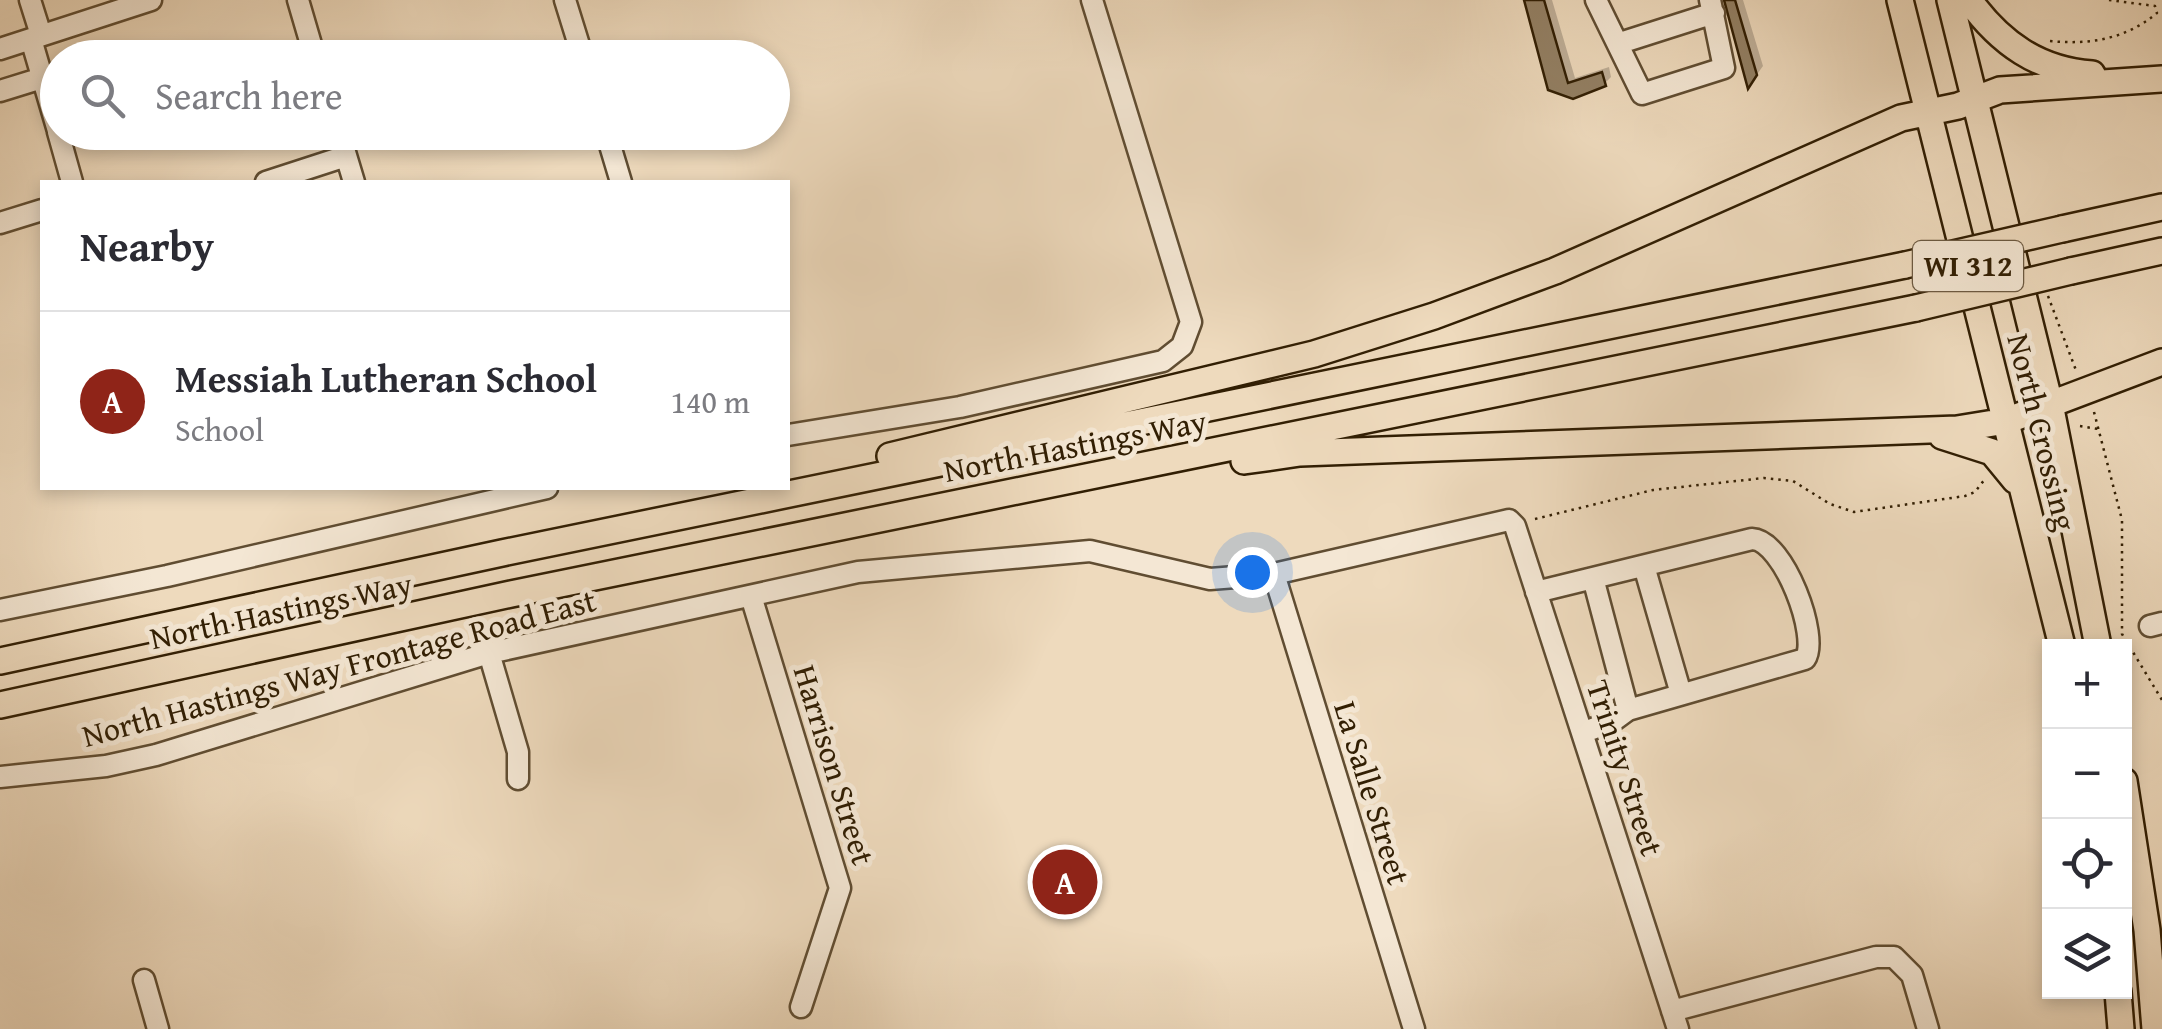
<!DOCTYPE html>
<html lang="en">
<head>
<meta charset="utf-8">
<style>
  body { margin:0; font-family:"Gentium Book Plus",serif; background:#f7f7f7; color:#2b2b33 }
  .controls { position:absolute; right:30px; bottom:30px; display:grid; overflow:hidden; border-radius:0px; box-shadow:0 5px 15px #0003 }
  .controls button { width:90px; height:90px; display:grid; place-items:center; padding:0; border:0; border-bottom:2px solid #e1e1e2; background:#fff; color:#2b2b33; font:50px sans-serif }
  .you { position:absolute; left:1252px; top:572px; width:35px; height:35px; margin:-25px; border:8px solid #fff; border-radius:50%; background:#1a73e8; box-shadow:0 0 0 15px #1a73e833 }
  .badge { display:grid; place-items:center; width:65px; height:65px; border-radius:50%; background:#8f2418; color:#fff; font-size:32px; font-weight:700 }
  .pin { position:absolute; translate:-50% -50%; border:5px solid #fff; box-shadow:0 2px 10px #0006 }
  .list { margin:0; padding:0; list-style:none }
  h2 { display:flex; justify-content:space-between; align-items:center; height:130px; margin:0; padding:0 40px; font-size:42px }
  h2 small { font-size:32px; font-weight:400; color:#7c7c81 }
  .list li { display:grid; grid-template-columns:65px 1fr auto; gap:30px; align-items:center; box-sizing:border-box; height:180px; padding:0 40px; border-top:2px solid #e1e1e2 }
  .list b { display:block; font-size:38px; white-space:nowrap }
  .list p { margin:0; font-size:32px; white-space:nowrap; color:#7c7c81 }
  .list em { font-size:32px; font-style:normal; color:#7c7c81 }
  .icon { flex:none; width:55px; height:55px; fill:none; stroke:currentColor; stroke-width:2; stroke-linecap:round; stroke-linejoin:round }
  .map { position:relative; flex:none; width:2162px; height:1029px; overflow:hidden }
  .search { position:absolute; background:#fff; box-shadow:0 5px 15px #0003; left:40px; top:40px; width:750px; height:110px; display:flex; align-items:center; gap:25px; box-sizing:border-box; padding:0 35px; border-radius:55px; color:#7c7c81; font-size:38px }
  .panel { position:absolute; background:#fff; box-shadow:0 5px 15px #0003; left:40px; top:180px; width:750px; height:310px; border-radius:0px }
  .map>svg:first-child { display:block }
  .shadow { fill:#0003 }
  .building { fill:#938064; stroke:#311e03; stroke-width:2.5 }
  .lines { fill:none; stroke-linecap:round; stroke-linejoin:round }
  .minor-casing { stroke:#604d32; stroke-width:25 }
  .major-casing { stroke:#311e03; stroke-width:30 }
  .path { stroke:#311e03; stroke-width:2.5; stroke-dasharray:2.5 5; stroke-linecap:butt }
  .minor { stroke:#f4e7d4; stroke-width:20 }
  .major { stroke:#eedabd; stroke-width:25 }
  .major-bridge-casing { stroke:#311e03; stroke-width:30; stroke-linecap:butt }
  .major-bridge { stroke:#eedabd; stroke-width:25 }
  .labels { text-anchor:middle; stroke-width:10; stroke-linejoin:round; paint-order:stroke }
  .shield { fill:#f4e7d4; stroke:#6c5a42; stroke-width:2.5 }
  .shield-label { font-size:30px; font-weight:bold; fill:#311e03 }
  .street-label { font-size:32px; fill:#311e03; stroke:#f4e7d4 }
</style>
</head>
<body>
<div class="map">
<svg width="2162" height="1029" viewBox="0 0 2162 1029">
  <rect width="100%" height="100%" fill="#eedabd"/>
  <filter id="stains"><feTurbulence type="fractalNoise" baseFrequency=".002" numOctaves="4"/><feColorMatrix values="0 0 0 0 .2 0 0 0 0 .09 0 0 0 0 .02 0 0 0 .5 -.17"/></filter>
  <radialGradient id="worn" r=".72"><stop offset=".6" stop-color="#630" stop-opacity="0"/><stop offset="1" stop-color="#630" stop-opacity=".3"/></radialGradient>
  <!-- shadow -->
  <path class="shadow" d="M1526,0h26l23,78 34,-11 2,10 -7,7 -54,4z
    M1723,0h20l20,66 -13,18z"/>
  <!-- building -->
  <path class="building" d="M1524,0h20l24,83 34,-11 4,14 -33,13 -25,-9z
    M1724,0h11l22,75 -9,14z"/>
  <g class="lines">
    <defs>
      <path id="minor" d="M30,0l11,35
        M298,0l17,58
        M565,0l18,58
        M1596,0l46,94 82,-26 -14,-68
        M31,39l27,92
        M1620,43l94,-30
        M0,49l151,-49
        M0,91l42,-13
        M58,132l14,50
        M339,132l15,50
        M606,132l15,50
        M266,182l80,-26
        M0,223l42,-13
        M788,435l172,-28 203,-46 19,-15 9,-24 -99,-322
        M1644,566l37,128
        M1274,574l140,455
        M1593,578l35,132
        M1536,592l216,-53c32,1 68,99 53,120l-177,51 -15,11 -31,12
        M751,596l89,292 -39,119
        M0,610l167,-34 380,-88
        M2150,626l12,-3
        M489,653l29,99v27
        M0,777l106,-11 50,-11 333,-102 369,-81 232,-21 120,28 64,-5 235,-54 6,6 163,503
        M144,980l14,49
        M1672,1011l204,-54h18l18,18 16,54"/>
      <path id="major" d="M1900,0l162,646
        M1950,0l100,404 48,242
        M1969,0c31,43 69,70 123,74
        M2062,229l100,-22
        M2071,271l91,-20
        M1942,436l50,16 23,28
        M890,456l424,-102 120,-38 121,-45 346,-153 57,-12 42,-16 162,-11
        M1244,461l56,-8 657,-24 49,-8 156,-59
        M0,661l502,-108 1403,-288
        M0,705l511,-111 1405,-286
        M2124,781l23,149 8,99
        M2118,992l3,37"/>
    </defs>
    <!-- minor casing -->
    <use href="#minor" class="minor-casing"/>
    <!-- major casing -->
    <use href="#major" class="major-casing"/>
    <!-- path -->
    <path class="path" d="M2050,41c40,4 76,-2 107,-28l-2,-7 -46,-6
      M2048,296l29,77
      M2094,412l28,108v114l40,66
      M2080,426l18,3
      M1535,519l118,-29 111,-12 29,3 37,23 24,8 111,-16 10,-4 10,-13"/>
    <!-- minor -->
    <use href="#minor" class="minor"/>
    <!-- major -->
    <use href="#major" class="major"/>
    <defs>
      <path id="major-bridge" d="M1905,265l157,-36
        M1916,308l155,-37"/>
    </defs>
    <!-- major-bridge casing -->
    <use href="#major-bridge" class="major-bridge-casing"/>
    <!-- major-bridge -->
    <use href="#major-bridge" class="major-bridge"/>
  </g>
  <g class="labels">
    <!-- shield labels -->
    <rect class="shield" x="1913" y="241" width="110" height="50" rx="8"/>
    <g class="shield-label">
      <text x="1968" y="276">WI 312</text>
    </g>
    <!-- street labels -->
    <g class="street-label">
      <text transform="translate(2042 432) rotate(76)" y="11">North Crossing</text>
      <text transform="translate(1075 446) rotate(-11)" y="11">North Hastings Way</text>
      <text transform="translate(281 611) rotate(-12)" y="11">North Hastings Way</text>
      <text transform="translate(339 668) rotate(-15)" y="11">North Hastings Way Frontage Road East</text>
      <text transform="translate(834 765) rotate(73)" y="11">Harrison Street</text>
      <text transform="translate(1625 768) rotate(72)" y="11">Trinity Street</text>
      <text transform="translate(1372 793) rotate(73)" y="11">La Salle Street</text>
    </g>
  </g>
  <rect width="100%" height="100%" filter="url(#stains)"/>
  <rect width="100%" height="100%" fill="url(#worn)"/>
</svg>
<div class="controls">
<button>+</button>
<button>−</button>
<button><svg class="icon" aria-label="locate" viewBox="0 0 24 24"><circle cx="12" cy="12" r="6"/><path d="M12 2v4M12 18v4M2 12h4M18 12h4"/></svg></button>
<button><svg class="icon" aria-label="layers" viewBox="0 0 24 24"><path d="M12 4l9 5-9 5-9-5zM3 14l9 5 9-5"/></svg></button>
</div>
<div class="you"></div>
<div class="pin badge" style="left:1065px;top:882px">A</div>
<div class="search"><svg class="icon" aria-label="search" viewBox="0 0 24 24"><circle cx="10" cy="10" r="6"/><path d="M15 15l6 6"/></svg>Search here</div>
<section class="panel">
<h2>Nearby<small></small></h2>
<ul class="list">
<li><span class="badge">A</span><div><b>Messiah Lutheran School</b><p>School</p></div><em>140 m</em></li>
</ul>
</section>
</div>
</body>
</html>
